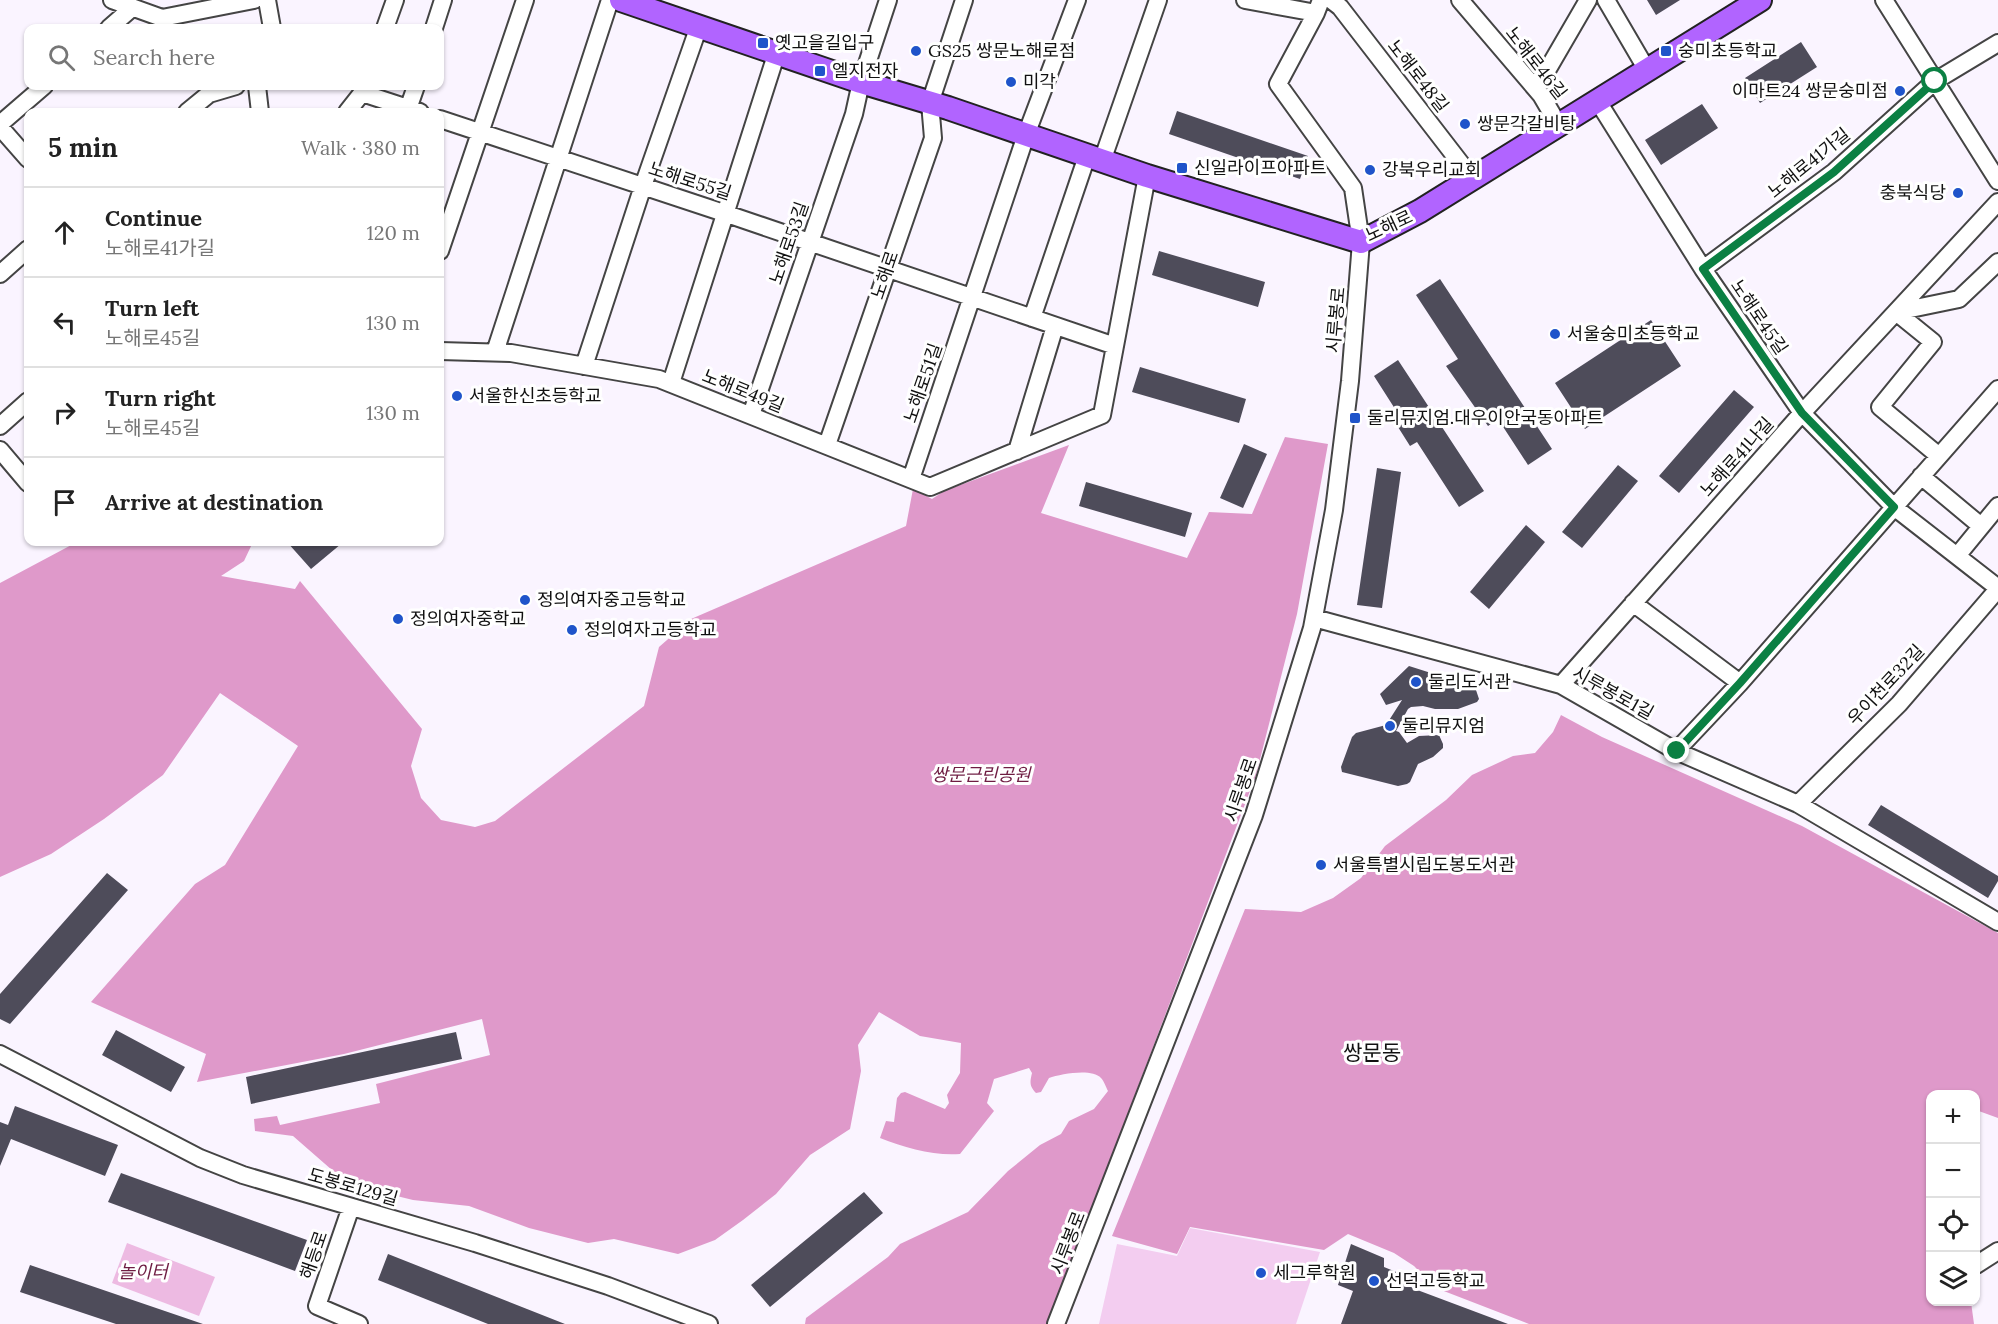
<!DOCTYPE html>
<html lang="en">
<head>
<meta charset="utf-8">
<style>
  body { margin:0; font-family:Lora,"Noto Sans KR",serif; background:#f6f6f6; color:#222 }
  .controls { position:absolute; right:18px; bottom:18px; display:grid; overflow:hidden; border-radius:12px; box-shadow:0 2px 4px #0004 }
  .controls button { width:54px; height:54px; display:grid; place-items:center; padding:0; border:0; border-bottom:2px solid #e0e0e0; background:#fff; color:#222; font:30px sans-serif }
  .stop { position:absolute; width:18px; height:18px; margin:-14px; border:4px solid #0b8043; border-radius:50%; background:#fff }
  .stop.end { background:#0b8043; border-color:#fff; box-shadow:0 2px 6px #0008 }
  .list { margin:0; padding:0; list-style:none }
  h2 { display:flex; justify-content:space-between; align-items:center; height:78px; margin:0; padding:0 24px; font-size:26px }
  h2 small { font-size:20px; font-weight:400; color:#767676 }
  .list li { display:grid; grid-template-columns:39px 1fr auto; gap:18px; align-items:center; box-sizing:border-box; height:90px; padding:0 24px; border-top:2px solid #e0e0e0 }
  .list b { display:block; font-size:22px; white-space:nowrap }
  .list p { margin:0; font-size:20px; white-space:nowrap; color:#767676 }
  .list em { font-size:20px; font-style:normal; color:#767676 }
  .icon { flex:none; width:33px; height:33px; fill:none; stroke:currentColor; stroke-width:2; stroke-linecap:round; stroke-linejoin:round }
  .map { position:relative; flex:none; width:1998px; height:1324px; overflow:hidden }
  .search { position:absolute; background:#fff; box-shadow:0 2px 4px #0004; left:24px; top:24px; width:420px; height:66px; display:flex; align-items:center; gap:15px; box-sizing:border-box; padding:0 21px; border-radius:12px; color:#767676; font-size:22px }
  .panel { position:absolute; background:#fff; box-shadow:0 2px 4px #0004; left:24px; top:108px; width:420px; height:438px; border-radius:12px }
  .map>svg:first-child { display:block }
  .green { fill:#edbae2 }
  .forest { fill:#df99ca }
  .pitch { fill:#f3cdf0 }
  .building { fill:#4e4c5a }
  .lines { fill:none; stroke-linecap:round; stroke-linejoin:round }
  .minor-casing { stroke:#444; stroke-width:20 }
  .major-casing { stroke:#222; stroke-width:26 }
  .minor { stroke:#fff; stroke-width:16 }
  .major { stroke:#b164ff; stroke-width:22 }
  .route { stroke:#0b8043; stroke-width:8 }
  .poi-dot { fill:#1f54ca; stroke:#fff; stroke-width:2 }
  .labels { text-anchor:middle; stroke-width:6; stroke-linejoin:round; paint-order:stroke }
  .poi-label { font-size:18px; fill:#111; stroke:#fff; text-anchor:start }
  .street-label { font-size:18px; fill:#111; stroke:#fff }
  .park-label { font-size:18px; font-style:italic; fill:#6e1c42; stroke:#fff }
  .quarter-label { font-size:21px; fill:#111; stroke:#fff }
</style>
</head>
<body>
<div class="map">
<svg width="1998" height="1324" viewBox="0 0 1998 1324">
  <rect width="100%" height="100%" fill="#faf4ff"/>
  <!-- green -->
  <path class="green" d="M127,1243l88,34 -16,39 -87,-33z"/>
  <!-- forest -->
  <path class="forest" d="M1285,437l43,7 -31,170 -41,161 -134,354 -71,195h-246l1,-6 82,-61 12,-13 68,-32 40,-41 32,-26 21,-11 8,-13 25,-12 14,-18c-2,-4 -4,-10 -7,-13 -9,-10 -40,-4 -52,0l-8,14 -5,1c-7,-7 -6,-11 -4,-20l-3,-5 -35,11 -7,24 7,8 -34,43c-26,2 -55,-6 -80,-16l6,-17 8,1 3,-24 4,-5 4,-1 40,17 4,-6 -2,-8 13,-22 1,-30 -41,-7 -41,-24 -21,33 3,26 -11,58 -40,26 -34,39 -33,26 -28,20 -37,14 -64,-15 -26,4 -59,-15 -60,-22 -56,-6 -65,-16 -55,-48 -38,-5 -1,-12 23,-3 3,9 100,-22 -4,-19 114,-29 -8,-36 -138,35 -147,28 9,-28 -115,-52 104,-118 30,-19 73,-119 -78,-53 -57,82 -59,44 -53,35 -51,23v-294l77,-41h176l-9,19 -23,15 74,13 5,-8 122,148 -11,37 10,32 20,22 34,7 20,-6 149,-115 15,-59 32,-28 215,-93 7,-37 19,10 12,-8 125,-46 -28,68 146,45 22,-46 43,2z
    M1561,715l41,22 200,89 196,107v185l-22,-8v-16h-46v208h41l3,22h-445l-93,-36 -22,-22 -20,-13 -46,-19 -24,16 -134,-23 -13,27 -65,-18 133,-327 56,3 32,-14 28,-20 24,-32 61,-46 26,-25 41,-19 22,-3 18,-21z"/>
  <!-- pitch -->
  <path class="pitch" d="M1190,1228l130,24 -24,72h-197l18,-80 60,12z"/>
  <!-- building -->
  <path class="building" d="M1647,0h33l-24,15z
    M1801,42l16,25 -57,36 -15,-25z
    M1702,104l16,24 -57,37 -16,-25z
    M1177,111l131,45 -8,23 -131,-45z
    M1159,251l106,31 -7,25 -106,-32z
    M1440,279l112,170 -24,16 -30,-46 -10,7 -42,-60 12,-7 -42,-64z
    M1651,320l30,46 -96,63 -30,-46z
    M1398,360l86,131 -25,16 -42,-65 -7,4 -12,-19 6,-4 -30,-47z
    M1140,367l106,32 -7,24 -107,-31z
    M1734,390l20,17 -75,86 -20,-17z
    M1244,444l23,10 -24,54 -23,-10z
    M1618,465l20,16 -56,67 -20,-16z
    M1377,468l24,4 -19,136 -25,-3z
    M1086,482l106,31 -7,24 -106,-31z
    M1526,525l19,17 -56,67 -19,-17z
    M287,542h52l2,2 -30,25z
    M1409,666l66,21 4,12 -2,3 -19,7h-23l-12,-3 -12,1 -3,2 -12,22 3,1 8,11 12,-7 20,-1 4,9v4l-10,9 -15,7 -8,18 -3,2 -9,2 -56,-14 -1,-5 11,-30 4,-4 30,-8 16,-25 -16,5 -6,-11z
    M1881,805l117,71v5l-10,17 -120,-73z
    M107,873l21,17 -118,134 -10,-5v-25z
    M116,1030l69,37 -14,25 -69,-37z
    M456,1032l6,27 -211,45 -5,-27z
    M15,1106l103,39 -13,31 -94,-37 -11,27v-44l8,3z
    M121,1173l186,67 -12,31 -187,-69z
    M864,1192l19,21 -113,94 -19,-22z
    M1351,1244l33,14v9l22,9 6,12 96,36h-167l12,-33 -15,-6z
    M388,1254l177,70h-77l-110,-44z
    M30,1265l173,59h-87l-96,-32z"/>
  <g class="lines">
    <defs>
      <path id="minor" d="M112,0l50,18 92,-18
        M267,0l5,28
        M1245,0l71,13
        M1331,0l9,7 132,171
        M1460,0l81,95 17,29
        M1606,0l41,70
        M1884,0l114,181
        M109,28l23,-20
        M385,28l10,-28
        M434,28l9,-28
        M257,86l3,26
        M1534,87l11,-13 43,-74
        M362,93l58,19
        M1597,100l106,169 99,144 92,94 104,81
        M187,112l22,-18 27,-8
        M347,112l15,-19 3,-7
        M407,112l9,-26
        M440,119l284,94 391,133
        M0,124l44,-38
        M0,127l28,32
        M1102,161l56,-161
        M440,251l85,-251
        M1703,269l131,-97 101,-91 63,-38
        M0,274l28,-25
        M1896,312l37,30 -53,65 59,49
        M1896,312l63,-13 39,-37
        M1032,318l55,-162
        M440,351l71,2 148,26 271,108 172,-72 45,-239
        M495,352l115,-352
        M584,366l59,-180 56,-160
        M671,383l106,-331
        M751,415l103,-301 7,-32 27,-82
        M0,426l28,-25
        M827,445l106,-307 -3,-35 34,-103
        M0,450l28,33
        M1017,451l38,-125
        M1921,476l60,50
        M911,479l115,-344 51,-135
        M1957,556l41,-50
        M1633,603l107,80
        M1314,618l247,67 115,66 122,53 200,118
        M1561,685l241,-272 196,-211
        M1676,751l64,-68 258,-294
        M1798,804l101,-100 99,-115
        M0,1054l200,104 43,17 232,68 133,43 101,38
        M351,1207l-34,99 42,18
        M1976,1265l22,-14
        M1056,1324l198,-509 58,-187 22,-118 16,-129 11,-139 -8,-54 -75,-104 38,-71 5,-13"/>
      <path id="major" d="M621,0l240,82 87,26 199,68 214,66 59,-31 340,-211"/>
    </defs>
    <!-- minor casing -->
    <use href="#minor" class="minor-casing"/>
    <!-- major casing -->
    <use href="#major" class="major-casing"/>
    <!-- minor -->
    <use href="#minor" class="minor"/>
    <!-- major -->
    <use href="#major" class="major"/>
  </g>
  <g class="lines">
    <!-- route -->
    <path class="route" d="M1677,751l63,-68 154,-176 -92,-94 -99,-144 131,-97 101,-91"/>
  </g>
  <!-- markers -->
  <g class="poi-dot">
    <rect x="757" y="37" width="12" height="12" rx="3"/>
    <circle cx="916" cy="51" r="6"/>
    <rect x="1660" y="45" width="12" height="12" rx="3"/>
    <rect x="814" y="65" width="12" height="12" rx="3"/>
    <circle cx="1011" cy="82" r="6"/>
    <circle cx="1900" cy="91" r="6"/>
    <circle cx="1465" cy="124" r="6"/>
    <rect x="1176" y="162" width="12" height="12" rx="3"/>
    <circle cx="1370" cy="170" r="6"/>
    <circle cx="1958" cy="193" r="6"/>
    <circle cx="1555" cy="334" r="6"/>
    <circle cx="457" cy="396" r="6"/>
    <rect x="1349" y="412" width="12" height="12" rx="3"/>
    <circle cx="525" cy="600" r="6"/>
    <circle cx="398" cy="619" r="6"/>
    <circle cx="572" cy="630" r="6"/>
    <circle cx="1416" cy="682" r="6"/>
    <circle cx="1390" cy="726" r="6"/>
    <circle cx="1321" cy="865" r="6"/>
    <circle cx="1261" cy="1273" r="6"/>
    <circle cx="1374" cy="1281" r="6"/>
  </g>
  <g class="labels">
    <!-- poi labels -->
    <g class="poi-label">
      <text x="775" y="49">옛고을길입구</text>
      <text x="928" y="57">GS25 쌍문노해로점</text>
      <text x="1678" y="57">숭미초등학교</text>
      <text x="832" y="77">엘지전자</text>
      <text x="1023" y="88">미각</text>
      <text x="1888" y="97" text-anchor="end">이마트24 쌍문숭미점</text>
      <text x="1477" y="130">쌍문각갈비탕</text>
      <text x="1194" y="174">신일라이프아파트</text>
      <text x="1382" y="176">강북우리교회</text>
      <text x="1946" y="199" text-anchor="end">충북식당</text>
      <text x="1567" y="340">서울숭미초등학교</text>
      <text x="469" y="402">서울한신초등학교</text>
      <text x="1367" y="424">둘리뮤지엄.대우이안국동아파트</text>
      <text x="537" y="606">정의여자중고등학교</text>
      <text x="410" y="625">정의여자중학교</text>
      <text x="584" y="636">정의여자고등학교</text>
      <text x="1428" y="688">둘리도서관</text>
      <text x="1402" y="732">둘리뮤지엄</text>
      <text x="1333" y="871">서울특별시립도봉도서관</text>
      <text x="1273" y="1279">세그루학원</text>
      <text x="1386" y="1287">선덕고등학교</text>
    </g>
    <!-- street labels -->
    <g class="street-label">
      <text transform="translate(1536 63) rotate(52)" y="6">노해로46길</text>
      <text transform="translate(1418 76) rotate(52)" y="6">노해로48길</text>
      <text transform="translate(1809 163) rotate(-39)" y="6">노해로41가길</text>
      <text transform="translate(690 181) rotate(18)" y="6">노해로55길</text>
      <text transform="translate(1389 226) rotate(-25)" y="6">노해로</text>
      <text transform="translate(789 243) rotate(-71)" y="6">노해로53길</text>
      <text transform="translate(885 275) rotate(-71)" y="6">노해로</text>
      <text transform="translate(1759 317) rotate(56)" y="6">노해로45길</text>
      <text transform="translate(1336 320) rotate(-85)" y="6">시루봉로</text>
      <text transform="translate(923 383) rotate(-71)" y="6">노해로51길</text>
      <text transform="translate(743 391) rotate(22)" y="6">노해로49길</text>
      <text transform="translate(1737 457) rotate(-48)" y="6">노해로41나길</text>
      <text transform="translate(1886 685) rotate(-47)" y="6">우이천로32길</text>
      <text transform="translate(1613 693) rotate(29)" y="6">시루봉로1길</text>
      <text transform="translate(1241 790) rotate(-71)" y="6">시루봉로</text>
      <text transform="translate(353 1187) rotate(16)" y="6">도봉로129길</text>
      <text transform="translate(1068 1243) rotate(-69)" y="6">시루봉로</text>
      <text transform="translate(314 1255) rotate(-71)" y="6">해등로</text>
    </g>
    <!-- park labels -->
    <g class="park-label">
      <text x="981" y="781">쌍문근린공원</text>
      <text x="143" y="1278">놀이터</text>
    </g>
    <!-- quarter labels -->
    <g class="quarter-label">
      <text x="1372" y="1060">쌍문동</text>
    </g>
  </g>
</svg>
<div class="controls">
<button>+</button>
<button>−</button>
<button><svg class="icon" aria-label="locate" viewBox="0 0 24 24"><circle cx="12" cy="12" r="6"/><path d="M12 2v4M12 18v4M2 12h4M18 12h4"/></svg></button>
<button><svg class="icon" aria-label="layers" viewBox="0 0 24 24"><path d="M12 4l9 5-9 5-9-5zM3 14l9 5 9-5"/></svg></button>
</div>
<div class="stop" style="left:1935px;top:81px"></div>
<div class="stop end" style="left:1677px;top:751px"></div>
<div class="search"><svg class="icon" aria-label="search" viewBox="0 0 24 24"><circle cx="10" cy="10" r="6"/><path d="M15 15l6 6"/></svg>Search here</div>
<section class="panel">
<h2>5 min<small>Walk · 380 m</small></h2>
<ul class="list">
<li><svg class="icon" aria-label="ahead" viewBox="0 0 24 24"><path d="M12 20V5M6 11l6-6 6 6"/></svg><div><b>Continue</b><p>노해로41가길</p></div><em>120 m</em></li>
<li><svg class="icon" aria-label="left" viewBox="0 0 24 24"><path d="M17 20v-9H6M10 6l-5 5 5 5"/></svg><div><b>Turn left</b><p>노해로45길</p></div><em>130 m</em></li>
<li><svg class="icon" aria-label="right" viewBox="0 0 24 24"><path d="M7 20v-9h11M14 6l5 5-5 5"/></svg><div><b>Turn right</b><p>노해로45길</p></div><em>130 m</em></li>
<li><svg class="icon" aria-label="arrive" viewBox="0 0 24 24"><path d="M6 21V4h12l-3 4 3 4H6"/></svg><div><b>Arrive at destination</b></div></li>
</ul>
</section>
</div>
</body>
</html>
